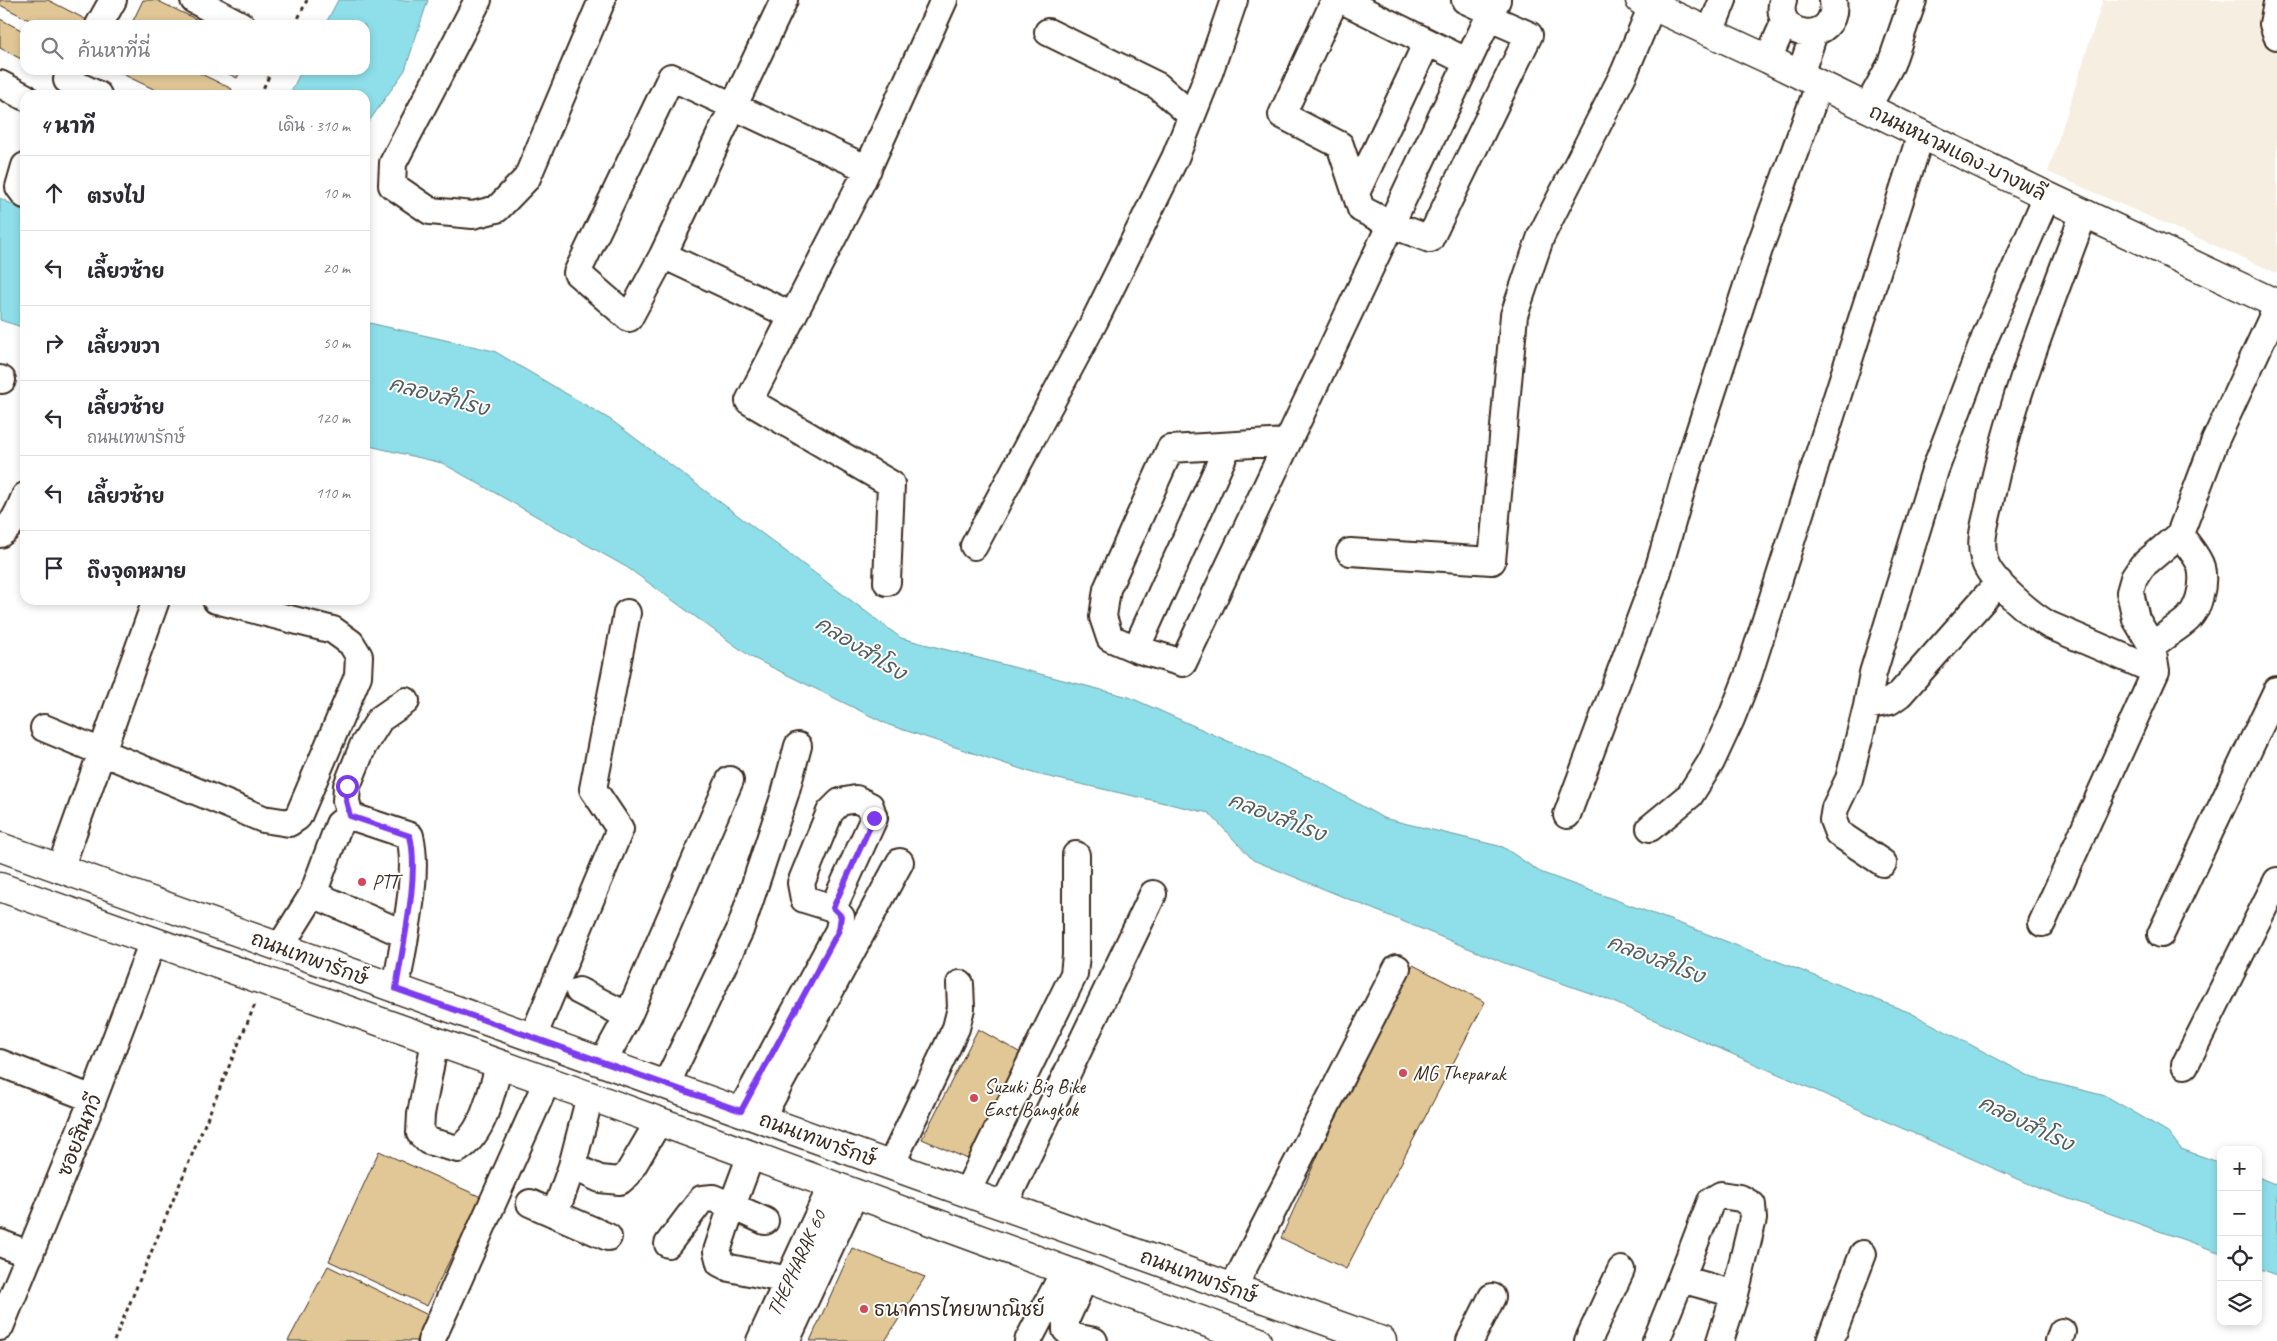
<!DOCTYPE html>
<html lang="th">
<head>
<meta charset="utf-8">
<style>
  body { margin:0; font-family:Caveat,"Playpen Sans Thai",sans-serif; background:#f2f2f3; color:#2b2b33 }
  .controls { position:absolute; right:15px; bottom:15px; display:grid; overflow:hidden; border-radius:10px; box-shadow:0 2px 8px #0003 }
  .controls button { width:45px; height:45px; display:grid; place-items:center; padding:0; border:0; border-bottom:1px solid #e1e1e2; background:#fff; color:#2b2b33; font:25px sans-serif }
  .stop { position:absolute; width:15px; height:15px; margin:-11px; border:4px solid #7c3aed; border-radius:50%; background:#fff }
  .stop.end { background:#7c3aed; border-color:#fff; box-shadow:0 1px 5px #0008 }
  .list { margin:0; padding:0; list-style:none }
  h2 { display:flex; justify-content:space-between; align-items:center; height:65px; margin:0; padding:0 20px; font-size:21px }
  h2 small { font-size:16px; font-weight:400; color:#7c7c81 }
  .list li { display:grid; grid-template-columns:32px 1fr auto; gap:15px; align-items:center; box-sizing:border-box; height:75px; padding:0 20px; border-top:1px solid #e1e1e2 }
  .list b { display:block; font-size:19px; white-space:nowrap }
  .list p { margin:0; font-size:16px; white-space:nowrap; color:#7c7c81 }
  .list em { font-size:16px; font-style:normal; color:#7c7c81 }
  .icon { flex:none; width:28px; height:28px; fill:none; stroke:currentColor; stroke-width:2; stroke-linecap:round; stroke-linejoin:round }
  .map { position:relative; flex:none; width:2277px; height:1341px; overflow:hidden }
  .search { position:absolute; background:#fff; box-shadow:0 2px 8px #0003; left:20px; top:20px; width:350px; height:55px; display:flex; align-items:center; gap:12px; box-sizing:border-box; padding:0 18px; border-radius:15px; color:#7c7c81; font-size:19px }
  .panel { position:absolute; background:#fff; box-shadow:0 2px 8px #0003; left:20px; top:90px; width:350px; height:515px; border-radius:15px }
  .map>svg:first-child { display:block }
  .built { fill:#f6eee0 }
  .water { fill:#8edfea; stroke:#6d9798 }
  .building { fill:#e1c796; stroke:#3b2a1e }
  .lines { fill:none; stroke-linecap:round; stroke-linejoin:round }
  .minor-casing { stroke:#3b2a1e; stroke-width:30 }
  .major-casing { stroke:#3b2a1e; stroke-width:31 }
  .path { stroke:#3b2a1e; stroke-width:3; stroke-dasharray:4 4; stroke-linecap:butt }
  .minor { stroke:#fff; stroke-width:26 }
  .major { stroke:#fff; stroke-width:28 }
  .route { stroke:#7c3aed; stroke-width:6 }
  .poi-dot { fill:#d1495b; stroke:#fff; stroke-width:2 }
  .labels { text-anchor:middle; stroke-width:4; stroke-linejoin:round; paint-order:stroke }
  .street-label { font-size:20px; fill:#3b2a1e; stroke:#fff }
  .poi-label { font-size:20px; fill:#3b2a1e; stroke:#fff; text-anchor:start }
  .water-label { font-size:21px; font-style:italic; fill:#54605b; stroke:#fff }
</style>
</head>
<body>
<div class="map">
<svg width="2277" height="1341" viewBox="0 0 2277 1341">
  <rect width="100%" height="100%" fill="#fff"/>
  <filter id="ink" filterUnits="userSpaceOnUse"><feTurbulence type="fractalNoise" baseFrequency=".02" numOctaves="2"/><feDisplacementMap in="SourceGraphic" scale="10" xChannelSelector="R" yChannelSelector="G"/><feConvolveMatrix kernelMatrix="1 2 1 2 8 2 1 2 1" color-interpolation-filters="sRGB"/></filter>
  <g filter="url(#ink)">
    <!-- built -->
    <path class="built" d="M2103,0h174v273l-229,-101z"/>
    <!-- water -->
    <path class="water" d="M338,0h90l-23,70 -40,57v-32h-76l13,-25h63v-45h-40z
      M0,198l25,13v117l-25,-8z
      M365,322l129,29 117,69 290,218 228,59 191,85 63,36 120,29 37,25 149,55 222,86 122,65 73,18 62,36 13,17 40,14v90l-180,-64 -437,-191 -97,-34 -254,-104 -44,-47 -173,-39 -147,-49 -138,-68 -123,-89 -186,-105 -77,-18z
      M2258,1177l19,8v90l-19,-7z"/>
    <!-- building -->
    <path class="building" d="M0,0h48l39,20 -3,5h-45l-39,-20z
      M143,0h13l52,25h-77z
      M0,19l25,13v29l-25,-13z
      M114,70h79l39,19 -3,6h-63z
      M221,70h20l-4,8z
      M1413,965l72,37 -139,267 -65,-31 42,-94z
      M978,1029l48,27 -56,104 -48,-21z
      M379,1151l102,46 -54,109 -98,-45z
      M852,1248l73,29 -40,64h-75z
      M328,1266l100,49 -12,26h-128z"/>
    <g class="lines">
      <defs>
        <path id="minor" d="M194,0l47,25
          M478,0l-85,163 -1,22 38,26 43,4 24,-6 30,-31 75,-178
          M1335,0l-53,115 58,30 21,64 29,15 40,15 99,-204 -41,-18
          M1342,0l124,61
          M1465,0l26,12
          M1783,0c-12,40 57,47 50,0
          M2277,3l-4,21 4,12
          M99,25l14,-25
          M1048,32l110,54 33,29
          M1710,32l13,-32
          M1768,59l17,-38
          M1800,75l14,-42
          M67,80l31,15
          M0,84l25,13
          M1867,108l24,-44 22,-64
          M25,166l-6,21 6,8
          M1356,193l71,-151
          M2084,213c-35,95 -74,189 -94,289 -4,19 -12,40 -5,60 6,19 46,53 64,63l107,46
          M663,255l121,-255
          M793,316l-130,-61 -34,63 -52,-45 94,-196 197,92
          M0,379l2,1
          M1287,442l-117,7 -63,140 -4,28 7,21 26,11 47,14 314,-663
          M0,534c14,-9 19,-23 25,-38
          M974,546l120,-224 81,-164 34,-85 25,-73
          M1350,552l142,9 22,-246 27,-79 83,-163 28,-67
          M887,582l4,-98 -142,-83 114,-222 81,-179
          M2152,646c10,-9 21,-15 31,-23 16,-11 22,-38 18,-56 -3,-11 -15,-23 -21,-33
          M1136,649l92,-203
          M1867,706l23,-5 10,-7 99,-112
          M44,728l219,91 26,4 9,-6 60,-141 1,-20 -8,-13 -18,-13 -117,-30
          M1567,815l90,-241 33,-114 69,-211 60,-164
          M350,816l-4,-15 1,-15 16,-40 17,-27 26,-18
          M1650,828l40,-33 21,-33 20,-43 17,-43 173,-542
          M1883,863l-45,-30 -5,-13 2,-12 14,-29 18,-73 6,-33 62,-203 51,-135 61,-139
          M60,869l96,-269
          M313,894l91,40
          M2042,923l114,-252 -4,-25 -16,-27 -6,-27 4,-14 8,-12 38,-32 35,-93 62,-134
          M2161,934l116,-244
          M280,947l33,-53 26,-70 11,-8 60,20c10,40 -8,111 -14,153
          M579,991l49,25 -25,46
          M628,1016l102,-236
          M533,1037l87,-208 -27,-40 34,-176
          M435,1041l-14,73 -1,19 8,8 30,8c27,-16 32,-56 42,-85
          M0,1063l93,36
          M2185,1065l92,-184
          M666,1085l74,-155 45,-136 13,-48
          M590,1096l-18,70 28,13 20,2 8,-7 31,-53
          M741,1111l98,-181 2,-13 -8,-9 -29,-9 -3,-16 29,-71 10,-10 16,-3 14,7 4,12 -41,90
          M761,1118l139,-256
          M891,1165l65,-137 5,-20 -1,-24
          M967,1192l107,-218 2,-19v-100
          M530,1203l78,34
          M1004,1205l149,-311
          M555,1214l17,-48
          M765,1221l-33,-15 -15,45 3,12 10,5 58,12
          M0,1243l30,12
          M668,1244l34,-45 11,-1 19,8 19,-51
          M1085,1277l-19,42v11l8,7 20,4
          M1681,1279l30,-78 10,-6 19,3 12,7 1,14 -18,75
          M1233,1288l164,-320
          M0,1327l93,-228 60,-158
          M431,1341l116,-260
          M760,1341l72,-156
          M786,1341l69,-148
          M1028,1341l37,-71
          M1470,1341l22,-44
          M1588,1341l33,-71
          M1656,1341l25,-62 54,15 -15,47
          M1830,1341l33,-87
          M2059,1341l3,-9"/>
        <path id="major" d="M1640,0l128,59 279,137 230,108
          M0,847l1382,494
          M0,887l590,209 667,245"/>
      </defs>
      <!-- minor casing -->
      <use href="#minor" class="minor-casing"/>
      <!-- major casing -->
      <use href="#major" class="major-casing"/>
      <!-- path -->
      <path class="path" d="M295,25l12,-25
        M260,95l12,-25
        M114,1341l142,-339"/>
      <!-- minor -->
      <use href="#minor" class="minor"/>
      <!-- major -->
      <use href="#major" class="major"/>
    </g>
  </g>
  <g class="lines" filter="url(#ink)">
    <!-- route -->
    <path class="route" d="M347,786l-1,15 4,15 60,20c10,40 -8,111 -14,153l345,122 98,-181 2,-14 -8,-8 41,-90"/>
  </g>
  <!-- markers -->
  <g class="poi-dot">
    <circle cx="362" cy="882" r="5"/>
    <circle cx="1403" cy="1073" r="5"/>
    <circle cx="974" cy="1098" r="5"/>
    <circle cx="864" cy="1309" r="5"/>
  </g>
  <g class="labels">
    <!-- street labels -->
    <g class="street-label">
      <text transform="translate(1958 152) rotate(26)" y="7">ถนนหนามแดง-บางพลี</text>
      <text transform="translate(310 958) rotate(20)" y="7">ถนนเทพารักษ์</text>
      <text transform="translate(79 1135) rotate(-68)" y="7">ซอยสินทวี</text>
      <text transform="translate(818 1139) rotate(20)" y="7">ถนนเทพารักษ์</text>
      <text transform="translate(796 1263) rotate(-65)" y="7">THEPHARAK 60</text>
      <text transform="translate(1199 1276) rotate(20)" y="7">ถนนเทพารักษ์</text>
    </g>
    <!-- poi labels -->
    <g class="poi-label">
      <text x="372" y="889">PTT</text>
      <text x="1413" y="1080">MG Theparak</text>
      <text x="984" y="1093">Suzuki Big Bike<tspan x="984" dy="23">East Bangkok</tspan></text>
      <text x="874" y="1316">ธนาคารไทยพาณิชย์</text>
    </g>
    <!-- water labels -->
    <g class="water-label">
      <text transform="translate(439 396) rotate(15)" y="7">คลองสำโรง</text>
      <text transform="translate(861 648) rotate(32)" y="7">คลองสำโรง</text>
      <text transform="translate(1277 817) rotate(21)" y="7">คลองสำโรง</text>
      <text transform="translate(1656 959) rotate(21)" y="7">คลองสำโรง</text>
      <text transform="translate(2026 1123) rotate(26)" y="7">คลองสำโรง</text>
    </g>
  </g>
</svg>
<div class="controls">
<button>+</button>
<button>−</button>
<button><svg class="icon" aria-label="locate" viewBox="0 0 24 24"><circle cx="12" cy="12" r="6"/><path d="M12 2v4M12 18v4M2 12h4M18 12h4"/></svg></button>
<button><svg class="icon" aria-label="layers" viewBox="0 0 24 24"><path d="M12 4l9 5-9 5-9-5zM3 14l9 5 9-5"/></svg></button>
</div>
<div class="stop" style="left:347px;top:786px"></div>
<div class="stop end" style="left:874px;top:818px"></div>
<div class="search"><svg class="icon" aria-label="search" viewBox="0 0 24 24"><circle cx="10" cy="10" r="6"/><path d="M15 15l6 6"/></svg>ค้นหาที่นี่</div>
<section class="panel">
<h2>4 นาที<small>เดิน · 310 m</small></h2>
<ul class="list">
<li><svg class="icon" aria-label="ahead" viewBox="0 0 24 24"><path d="M12 20V5M6 11l6-6 6 6"/></svg><div><b>ตรงไป</b></div><em>10 m</em></li>
<li><svg class="icon" aria-label="left" viewBox="0 0 24 24"><path d="M17 20v-9H6M10 6l-5 5 5 5"/></svg><div><b>เลี้ยวซ้าย</b></div><em>20 m</em></li>
<li><svg class="icon" aria-label="right" viewBox="0 0 24 24"><path d="M7 20v-9h11M14 6l5 5-5 5"/></svg><div><b>เลี้ยวขวา</b></div><em>50 m</em></li>
<li><svg class="icon" aria-label="left" viewBox="0 0 24 24"><path d="M17 20v-9H6M10 6l-5 5 5 5"/></svg><div><b>เลี้ยวซ้าย</b><p>ถนนเทพารักษ์</p></div><em>120 m</em></li>
<li><svg class="icon" aria-label="left" viewBox="0 0 24 24"><path d="M17 20v-9H6M10 6l-5 5 5 5"/></svg><div><b>เลี้ยวซ้าย</b></div><em>110 m</em></li>
<li><svg class="icon" aria-label="arrive" viewBox="0 0 24 24"><path d="M6 21V4h12l-3 4 3 4H6"/></svg><div><b>ถึงจุดหมาย</b></div></li>
</ul>
</section>
</div>
</body>
</html>
